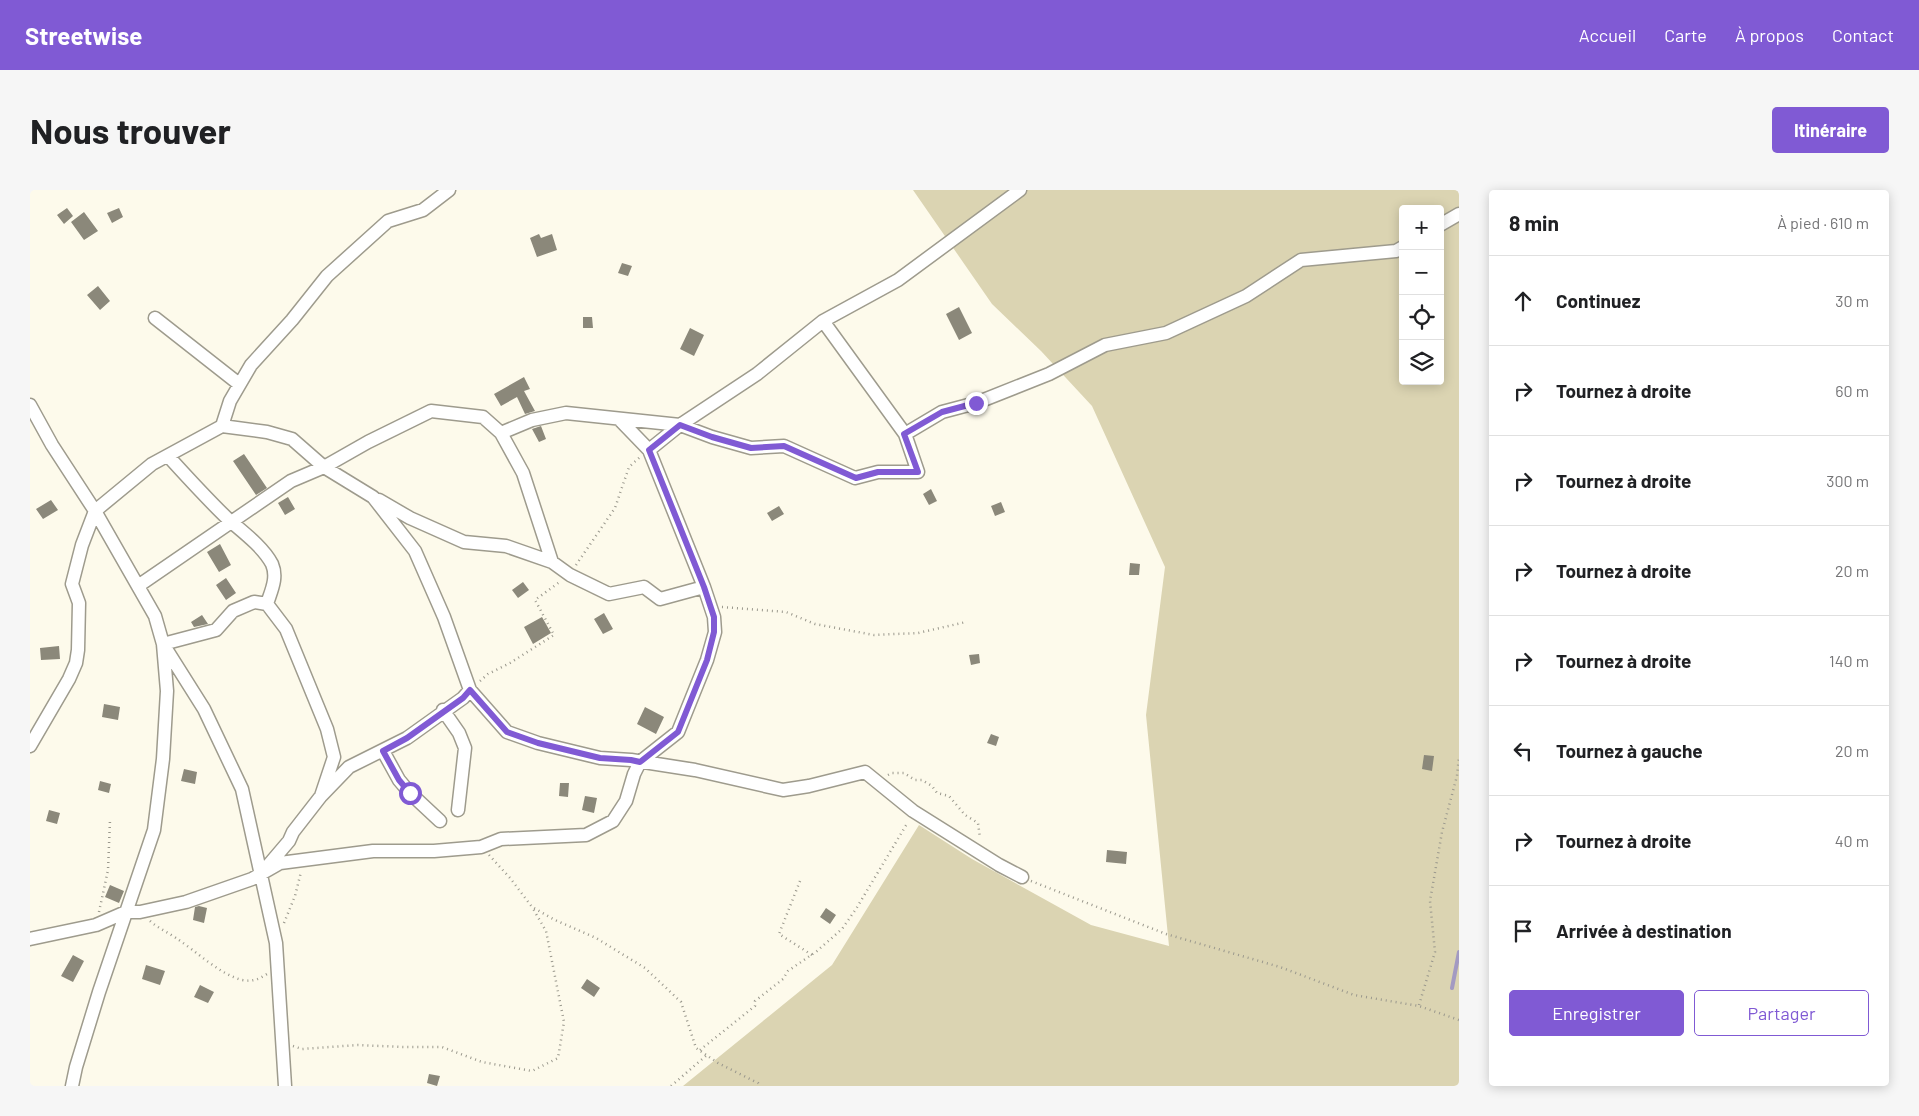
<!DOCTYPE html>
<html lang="fr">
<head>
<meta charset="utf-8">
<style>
  body { margin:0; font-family:Barlow,sans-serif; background:#f6f6f6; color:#202124 }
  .controls { position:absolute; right:15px; top:15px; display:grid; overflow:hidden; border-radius:5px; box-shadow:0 2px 12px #0003 }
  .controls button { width:45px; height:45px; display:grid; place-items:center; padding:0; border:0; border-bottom:1px solid #e0e0e0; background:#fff; color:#202124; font:25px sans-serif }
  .stop { position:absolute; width:15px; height:15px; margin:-11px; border:4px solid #805ad4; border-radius:50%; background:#fff }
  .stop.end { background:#805ad4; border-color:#fff; box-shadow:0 1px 5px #0008 }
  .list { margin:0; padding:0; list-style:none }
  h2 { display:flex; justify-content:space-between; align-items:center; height:65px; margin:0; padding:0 20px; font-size:21px }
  h2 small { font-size:16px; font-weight:400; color:#757577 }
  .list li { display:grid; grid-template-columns:32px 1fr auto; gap:15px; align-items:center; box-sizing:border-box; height:90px; padding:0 20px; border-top:1px solid #e0e0e0 }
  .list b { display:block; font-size:19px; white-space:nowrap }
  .list em { font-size:16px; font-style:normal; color:#757577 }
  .actions { display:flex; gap:10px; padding:15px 20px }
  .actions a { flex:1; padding:11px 0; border:1px solid #805ad4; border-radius:5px; text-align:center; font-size:18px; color:#805ad4 }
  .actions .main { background:#805ad4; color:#fff }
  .icon { flex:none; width:28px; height:28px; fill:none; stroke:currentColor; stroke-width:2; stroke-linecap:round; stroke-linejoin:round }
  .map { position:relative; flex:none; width:1429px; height:896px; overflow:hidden; border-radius:5px }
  header { display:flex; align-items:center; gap:30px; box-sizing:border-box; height:70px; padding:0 25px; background:#805ad4; color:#fff }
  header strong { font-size:24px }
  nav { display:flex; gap:28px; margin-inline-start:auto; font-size:18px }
  .intro { display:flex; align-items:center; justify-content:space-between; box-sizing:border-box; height:120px; padding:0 30px }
  h1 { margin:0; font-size:35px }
  .button { padding:12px 22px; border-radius:5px; background:#805ad4; color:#fff; font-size:18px; font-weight:700 }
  main { display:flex; gap:30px; padding:0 30px }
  aside { flex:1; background:#fff; border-radius:5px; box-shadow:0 2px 12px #0003 }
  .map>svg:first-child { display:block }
  .green { fill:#dbd4b2; fill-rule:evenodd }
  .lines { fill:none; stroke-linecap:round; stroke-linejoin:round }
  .stream { stroke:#a39ac2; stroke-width:4 }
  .building { fill:#8b887a }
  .minor-casing { stroke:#9e9b8d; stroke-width:15 }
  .path { stroke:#9a988d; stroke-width:2.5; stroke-dasharray:1 4; stroke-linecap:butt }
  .minor { stroke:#fff; stroke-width:12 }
  .route { stroke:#805ad4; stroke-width:6 }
</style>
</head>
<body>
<header>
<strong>Streetwise</strong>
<nav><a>Accueil</a><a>Carte</a><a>À propos</a><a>Contact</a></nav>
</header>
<div class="intro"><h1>Nous trouver</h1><a class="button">Itinéraire</a></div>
<main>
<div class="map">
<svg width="1429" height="896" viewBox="0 0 1429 896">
  <rect width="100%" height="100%" fill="#fdfaeb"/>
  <!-- green -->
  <path class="green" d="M883,0h546v896h-776l149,-121 87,-140 53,34 119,66 78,21 -23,-231 19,-148 -73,-161 -51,-55 -49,-47zM1373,19h37v172h-37z"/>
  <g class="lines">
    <!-- stream -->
    <path class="stream" d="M1422,798l7,-36"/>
  </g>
  <!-- building -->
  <path class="building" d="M37,18l6,8 -9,8 -7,-9z
    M89,18l4,9 -11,6 -5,-10z
    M54,22l14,19 -14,9 -13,-18z
    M509,44l2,4 11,-4 5,16 -20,7 -7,-19z
    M592,73l10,3 -4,10 -10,-3z
    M68,96l12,15 -10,9 -13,-15z
    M929,117l13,26 -13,7 -13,-26z
    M553,127h9l1,11h-10z
    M660,138l14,7 -10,21 -14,-7z
    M494,187l6,12 -6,2 11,20 -10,3 -8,-17 -16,9 -7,-12z
    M511,236l5,13 -7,3 -7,-13z
    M214,264l23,34 -11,7 -23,-34z
    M901,299l6,12 -8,4 -6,-11z
    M258,307l7,12 -10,6 -7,-12z
    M21,310l7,10 -15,9 -7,-10z
    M971,312l4,10 -10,4 -4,-10z
    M749,316l5,8 -12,7 -5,-8z
    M190,354l11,21 -12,7 -12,-20z
    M1100,373l10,1 -1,11h-10z
    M196,388l10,15 -10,7 -10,-15z
    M493,392l6,8 -11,8 -6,-8z
    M574,423l9,16 -10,5 -9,-15z
    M172,425l6,9 -14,3 -3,-5z
    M512,427l9,16 -18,11 -9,-17z
    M29,456l1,13 -19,1 -1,-12z
    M949,464l1,9 -9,2 -2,-10z
    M74,514l16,3 -2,13 -16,-3z
    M615,517l19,10 -8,17 -19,-10z
    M961,544l8,3 -3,9 -9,-3z
    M1394,565l10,1 -2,15 -10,-2z
    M154,579l13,3 -2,12 -14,-3z
    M70,591l11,3 -2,9 -11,-3z
    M530,593h9l-1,14 -9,-1z
    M555,606l12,2 -3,15 -12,-3z
    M19,620l11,3 -3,11 -11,-3z
    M1077,660l20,2 -1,12 -20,-2z
    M80,695l14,6 -5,12 -14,-6z
    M169,716l8,2 -3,15 -11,-3 2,-13z
    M796,718l10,7 -6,9 -10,-7z
    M43,765l11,6 -11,21 -12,-6z
    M116,775l19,6 -5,14 -18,-6z
    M557,789l13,9 -6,9 -13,-9z
    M170,795l14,7 -6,11 -14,-6z
    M399,884l11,2 -3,10 -10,-3z"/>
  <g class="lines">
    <defs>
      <path id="minor" d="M1410,35l19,-11
        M125,128l84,66
        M0,215l22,40 43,66 60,105 8,28 41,65 38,80 34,154 9,143
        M192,236l8,-25 21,-36 41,-45 35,-44 61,-55 35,-11 26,-20
        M471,243l22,40 29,89
        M875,244l37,-22 34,-9 73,-29 56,-29 61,-12 80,-37 55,-36 95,-9 7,-4
        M619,260l31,-25 77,-51 66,-53 75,-41 122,-90
        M138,266c20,22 40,44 61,64 14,12 34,27 43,44 6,14 -1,27 -5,40
        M349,310l31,18 54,24 42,4 46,16 18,13 39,19 35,-7 16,12 44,-12
        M108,396l153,-105 33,-14 44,-25 63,-31 52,6 18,16 31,-13 34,-7 114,12 32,12 39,11 33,-2 71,32 23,-6h40l-13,-38 -82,-113
        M413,520l16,23 6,15 -7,62
        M0,556l39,-67 7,-16 2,-13 1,-47 -7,-19 10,-39 13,-34 57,-47 70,-38 45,6 25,7 32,28 49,30 42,54 29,66 26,73 37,42 31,11 62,15 31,2 64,10 88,20 26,-4 56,-14 48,39 86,54 23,12
        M353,561l16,29 11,13 30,28
        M236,678l23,-27 4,-9 28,-36 28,-29 58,-29 56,-40 7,-8
        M0,749l66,-14 30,-13h14l46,-10 66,-23 28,-16 93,-12h61l47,-4 20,-8 85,-4 27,-14 13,-20 8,-27 6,-12 38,-30 29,-72 8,-28 -1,-15 -10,-30 -55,-137 -29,-30
        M42,896l4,-19 23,-75 55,-162 9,-71 4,-68 -4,-47 53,-14 17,-19 21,-9 13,2 19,25 41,100 7,28 -13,39"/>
    </defs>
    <!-- minor casing -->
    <use href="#minor" class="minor-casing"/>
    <!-- path -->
    <path class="path" d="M1428,0l1,1
      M546,375l39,-57 14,-41 11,-10
      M692,417l64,5 29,12 59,11 44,-2 48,-11
      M450,491l8,-7 22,-11 44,-28 -19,-35 26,-19
      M858,585l4,-2h12l11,7h7l10,6 5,7 12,3 16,19 13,8 2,15
      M459,665l21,23 22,29 23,13 41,18 49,30 36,34 15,46 22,15 40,20 2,3
      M770,691l-21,53 33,21
      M1001,691l135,53 114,33 74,28 65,11 40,14
      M69,722l9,-42 2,-50
      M120,731c8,7 17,11 26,17 20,13 43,36 66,42 11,2 17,-1 25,-6
      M254,733l11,-27 6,-24
      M1389,815l16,-53 -5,-51 12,-69 15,-56 2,-19
      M263,856l9,3 56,-4 45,2h39l40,15 50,9 26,-13 6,-36 -18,-91 -14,-24
      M670,860l55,-44v-5l28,-22 5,-8 29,-20 25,-22 14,-20 52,-87
      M641,896l36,-31"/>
    <!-- minor -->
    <use href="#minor" class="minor"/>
  </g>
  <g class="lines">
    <!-- route -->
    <path class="route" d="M380,603l-11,-13 -16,-29 24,-13 56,-40 7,-8 37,42 31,11 62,15 31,2 9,2 38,-30 29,-72 7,-28v-15l-10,-30 -55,-137 31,-25 32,12 39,11 33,-2 72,32 22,-6h40l-14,-38 38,-22 34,-9"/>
  </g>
</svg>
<div class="controls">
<button>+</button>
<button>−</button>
<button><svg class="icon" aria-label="locate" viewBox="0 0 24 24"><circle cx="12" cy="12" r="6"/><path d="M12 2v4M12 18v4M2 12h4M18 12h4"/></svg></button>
<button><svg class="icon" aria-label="layers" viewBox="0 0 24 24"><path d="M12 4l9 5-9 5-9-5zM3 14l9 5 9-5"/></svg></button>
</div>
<div class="stop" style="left:380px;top:603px"></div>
<div class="stop end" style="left:946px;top:213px"></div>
</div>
<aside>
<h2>8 min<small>À pied · 610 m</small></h2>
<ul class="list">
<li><svg class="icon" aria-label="ahead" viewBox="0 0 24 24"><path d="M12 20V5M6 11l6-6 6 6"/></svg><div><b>Continuez</b></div><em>30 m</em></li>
<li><svg class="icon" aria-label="right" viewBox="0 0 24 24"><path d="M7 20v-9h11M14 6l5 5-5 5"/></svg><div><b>Tournez à droite</b></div><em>60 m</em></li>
<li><svg class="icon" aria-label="right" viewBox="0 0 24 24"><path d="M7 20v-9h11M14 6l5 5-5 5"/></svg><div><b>Tournez à droite</b></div><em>300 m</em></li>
<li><svg class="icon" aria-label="right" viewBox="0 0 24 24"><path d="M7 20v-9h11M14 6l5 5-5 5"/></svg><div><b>Tournez à droite</b></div><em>20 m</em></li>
<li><svg class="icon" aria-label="right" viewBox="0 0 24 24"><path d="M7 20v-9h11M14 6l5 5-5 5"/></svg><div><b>Tournez à droite</b></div><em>140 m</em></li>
<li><svg class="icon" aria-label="left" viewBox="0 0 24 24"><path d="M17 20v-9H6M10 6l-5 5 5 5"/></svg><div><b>Tournez à gauche</b></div><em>20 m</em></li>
<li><svg class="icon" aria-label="right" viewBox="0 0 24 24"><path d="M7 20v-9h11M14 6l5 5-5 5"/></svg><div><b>Tournez à droite</b></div><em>40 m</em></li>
<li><svg class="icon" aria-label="arrive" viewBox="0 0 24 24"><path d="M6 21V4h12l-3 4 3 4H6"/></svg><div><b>Arrivée à destination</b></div></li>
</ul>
<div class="actions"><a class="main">Enregistrer</a><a>Partager</a></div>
</aside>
</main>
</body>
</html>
